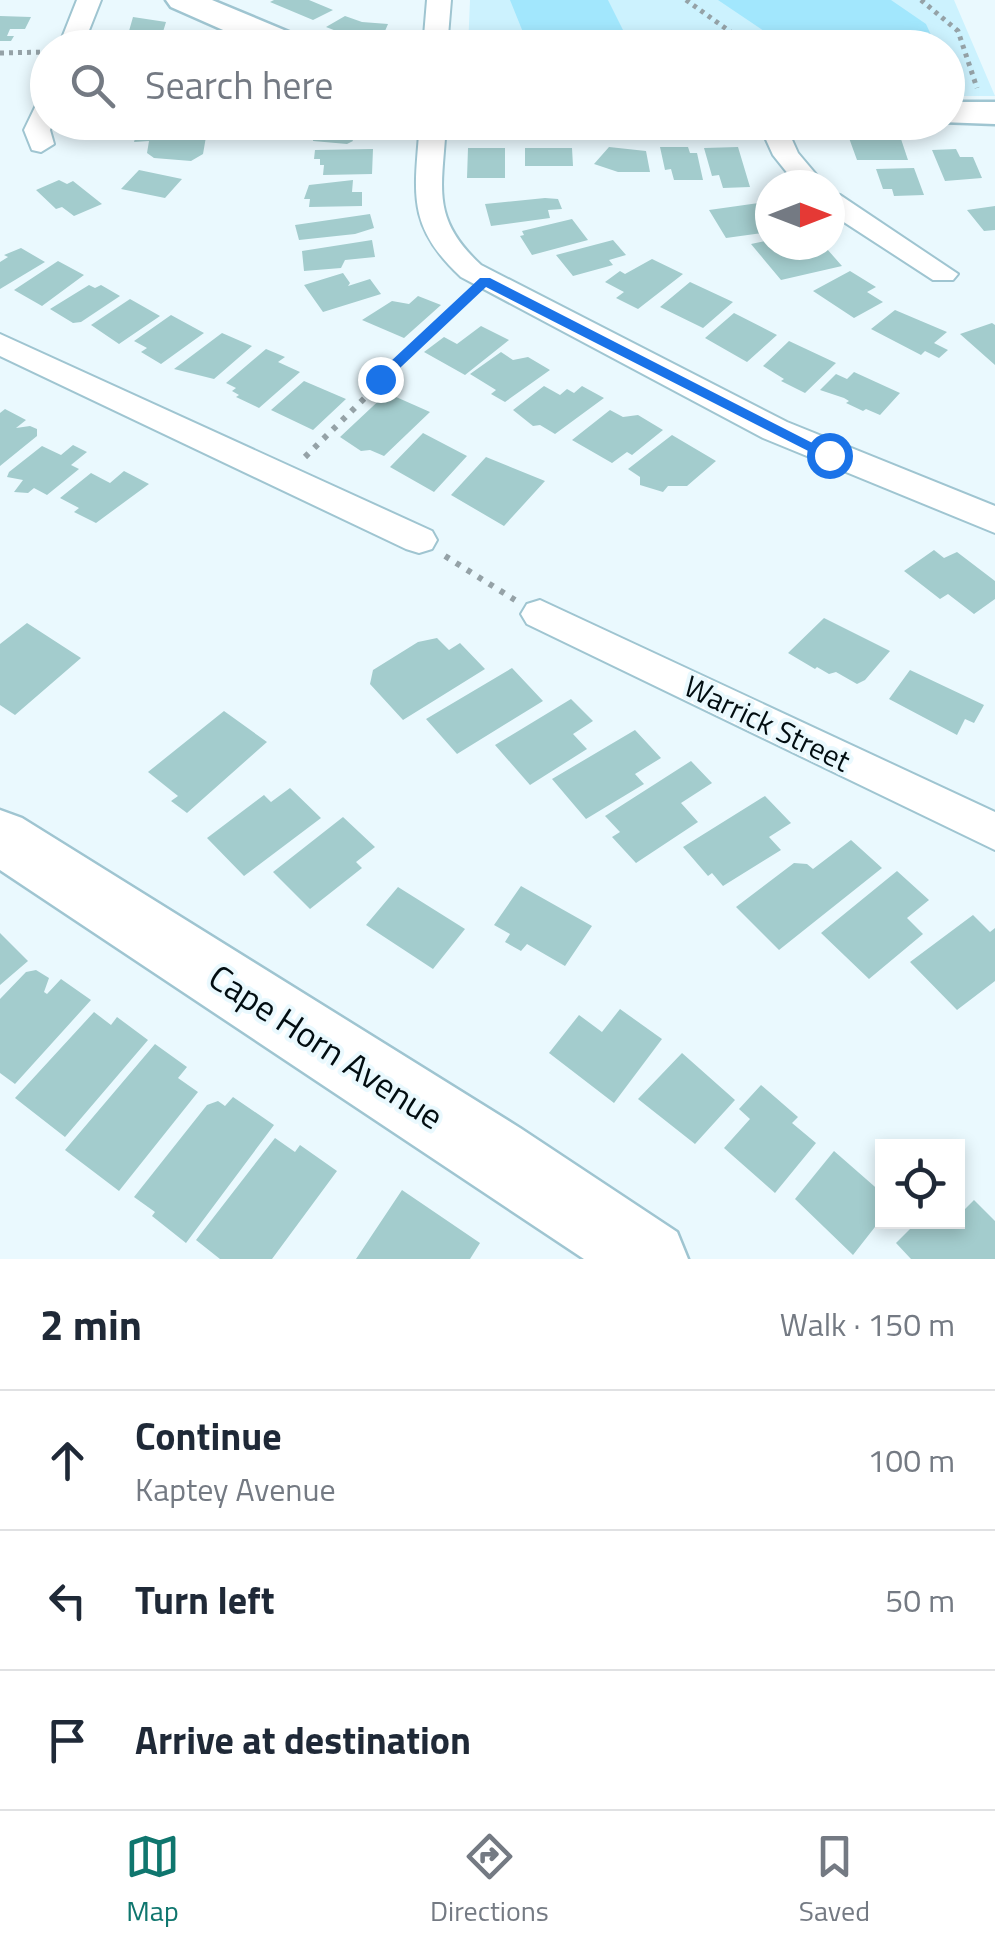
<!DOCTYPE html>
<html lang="en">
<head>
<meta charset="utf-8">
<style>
  body { margin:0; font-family:"Titillium Web",sans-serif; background:#f2f2f3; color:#1f2937 }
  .controls { position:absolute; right:30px; bottom:30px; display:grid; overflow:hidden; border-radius:0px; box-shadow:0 5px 15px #0003 }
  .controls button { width:90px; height:90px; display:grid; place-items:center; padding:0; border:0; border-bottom:2px solid #e0e1e3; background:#fff; color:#1f2937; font:50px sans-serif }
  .compass { position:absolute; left:755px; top:170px; width:90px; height:90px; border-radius:50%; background:#fff; box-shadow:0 5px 15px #0003; rotate:90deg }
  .stop { position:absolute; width:30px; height:30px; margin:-22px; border:8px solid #1a73e8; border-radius:50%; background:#fff }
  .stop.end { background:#1a73e8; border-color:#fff; box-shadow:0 2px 10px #0008 }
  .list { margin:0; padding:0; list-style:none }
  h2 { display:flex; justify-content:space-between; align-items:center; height:130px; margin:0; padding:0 40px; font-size:42px }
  h2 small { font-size:32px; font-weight:400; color:#747a83 }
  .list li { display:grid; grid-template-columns:65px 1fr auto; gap:30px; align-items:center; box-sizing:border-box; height:140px; padding:0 40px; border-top:2px solid #e0e1e3 }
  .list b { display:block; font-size:38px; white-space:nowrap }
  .list p { margin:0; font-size:32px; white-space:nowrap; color:#747a83 }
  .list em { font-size:32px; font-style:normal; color:#747a83 }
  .icon { flex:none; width:55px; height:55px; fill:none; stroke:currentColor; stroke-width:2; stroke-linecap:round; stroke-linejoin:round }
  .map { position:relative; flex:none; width:995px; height:1259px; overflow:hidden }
  .search { position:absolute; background:#fff; box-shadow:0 5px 15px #0003; left:30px; right:30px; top:30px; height:110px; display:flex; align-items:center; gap:25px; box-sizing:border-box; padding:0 35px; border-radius:55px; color:#747a83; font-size:38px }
  .sheet { height:550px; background:#fff }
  nav { display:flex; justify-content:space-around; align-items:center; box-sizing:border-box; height:140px; border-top:2px solid #e0e1e3; background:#fff; font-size:28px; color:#747a83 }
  nav a { display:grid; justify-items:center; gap:5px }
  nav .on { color:#0f766e }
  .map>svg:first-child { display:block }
  .built { fill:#ccf2fe }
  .green { fill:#a2e7fd }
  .building { fill:#a3cccd }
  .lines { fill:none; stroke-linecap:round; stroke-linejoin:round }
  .street-casing { stroke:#9fc5d1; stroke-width:4 }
  .secondary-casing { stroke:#9fc5d1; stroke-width:5 }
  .path-far1 { stroke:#95a2a7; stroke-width:5; stroke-dasharray:4 5; stroke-linecap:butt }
  .path { stroke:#95a2a7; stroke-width:6; stroke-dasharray:5 8; stroke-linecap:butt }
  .street { fill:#fff; fill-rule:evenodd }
  .secondary { fill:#fff; fill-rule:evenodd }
  .route { fill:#1a73e8 }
  .labels { text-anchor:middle; stroke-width:8; stroke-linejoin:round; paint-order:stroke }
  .street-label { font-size:30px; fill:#020d11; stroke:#eaf9fe }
  .near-street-label { font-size:35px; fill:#020d11; stroke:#eaf9fe }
</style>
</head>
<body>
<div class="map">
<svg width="995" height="1259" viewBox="0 0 995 1259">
  <rect width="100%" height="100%" fill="#eaf9fe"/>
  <!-- built -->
  <path class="built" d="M470,0h484l41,96h-47v-48h-480z"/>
  <!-- green -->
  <path class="green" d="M510,0h98l21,42 -100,5z
    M718,0h173l35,24 5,11 -28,12h-115z"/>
  <!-- building -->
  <path class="building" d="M274,0h35l24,10 -20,10 -43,-18z
    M0,16l31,1 -6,12h-15l-3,7h7l-3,5h-11z
    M345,16l17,6 26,2 -6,14 -33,-2 -23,-9z
    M133,17l33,5 -7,23h-34z
    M314,122h59v10l-24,1 4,8 -6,3 -34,-3 1,-10 -9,-1z
    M180,126l-1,6 28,-1 -4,23 -12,7 -37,-3 -7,-5 2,-12 -15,1 4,-15z
    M849,138l52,1 7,21h-51z
    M609,147l37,4 4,21h-32l-24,-8z
    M660,147h28l2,6h7l6,27h-29l-3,-11 -6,1z
    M738,147l12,40 -27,1 -4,-13 -7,1 -8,-28z
    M468,148h37v30h-38z
    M525,148h47l1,18h-48z
    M373,149l-1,25 -49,1 1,-10h-4v-6h-6l1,-9z
    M956,149l4,8h13l9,21 -37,3 -13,-31z
    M914,168l10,27 -30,1 -2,-7h-9l-7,-20z
    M139,170l43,9 -17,19 -44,-9z
    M59,180l8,4 6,-3 29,23 -28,12 -12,-9 -6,2 -20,-19z
    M353,180l-1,12h10v14l-53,1 1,-8h-6l5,-14z
    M545,198l13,1 4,10 -14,1 2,8 -59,8 -6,-22z
    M765,202l5,8v22l-44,6 -17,-28z
    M995,206v24l-11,1 -17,-21z
    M370,214l4,14 -19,6 -56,6 -4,-15z
    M572,219l16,21 -56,15 -12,-19 4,-1 -2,-4z
    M372,240l3,17 -30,3 -4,8 -37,3 -2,-20z
    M613,240l13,15 -17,5 4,5 -40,11 -17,-21z
    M770,240v5h32l4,6 21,-2 15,17 -61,14 -30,-36z
    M21,248l24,14 -45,27v-27l8,-5 -4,-2z
    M652,259l31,15 -45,35 -22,-11 8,-6 -19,-10 15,-11 5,3z
    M58,261l26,14 -42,31 -28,-16z
    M850,271l26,16 -9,5 16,10 -29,16 -41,-27z
    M343,273l7,10 -2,3 22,-7 11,15 -58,18 -19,-27z
    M690,282l43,20 -30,26 -43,-21z
    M89,285l6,3 6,-3 19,11 -39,26 -8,1 -23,-14z
    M418,296l23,9 -37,33 -42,-18 30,-19 17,3z
    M130,299l30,17 -41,28 -28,-19z
    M895,310l52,22 -13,11 14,7 -9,8 -14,-7 -4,4 -50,-26z
    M734,313l43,22 -30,27 -42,-24z
    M171,315l33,18 -43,31 -20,-12 6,-4 -13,-7z
    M992,323l3,2v40l-35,-31z
    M481,326l28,14 -44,35 -41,-23 20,-15 13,7z
    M222,333l30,13 -38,33 -40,-10z
    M789,341l47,22 -31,30 -24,-12 3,-2 -21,-13z
    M266,349l19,8 -7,5 22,10 -41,36 -23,-11 3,-2 -7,-4 4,-3 -10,-5z
    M501,352l12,8 15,-3 22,13 -45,32 -14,-8 5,-4 -26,-16z
    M854,372l46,21 -20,22 -14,-6 -3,2 -17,-8 3,-2 -5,-3 -24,-8 16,-16 11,5z
    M304,381l42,18 -33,31 -42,-20z
    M544,386l16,9 7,-6 7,4 8,-7 22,12 -49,36 -15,-9 -7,1 -20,-16z
    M387,393l43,19 -46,44 -14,-6 -9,1 -21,-14z
    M5,409l21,11 -10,8 14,-2 7,3v7l-37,30v-53z
    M610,410l13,7 15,-2 25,15 -31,25 -5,-3 -15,11 -40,-23z
    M423,433l44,23 -33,36 -44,-25z
    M672,435l44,26 -29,25h-19l-5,6 -23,-7v-8l-12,-8z
    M73,445l14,7 -16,13 8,4 -32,26 -13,-7 -6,5 -14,-1 9,-12 -16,-3 2,-5 33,-26 19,9z
    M486,457l59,24 -41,45 -53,-31z
    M124,471l25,13 -53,39 -22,-11 5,-4 -19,-10 31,-25 19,10z
    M934,550l10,8 13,-6 38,29v18l-21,15 -26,-20 -8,5 -36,-28z
    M824,618l66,33 -25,29 -8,4 -21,-12 -7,2 -12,-7 -2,2 -27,-16z
    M27,623l54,35 -66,57 -15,-10v-61z
    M437,638l12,12 11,-7 25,26 -82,51 -33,-36 3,-14 45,-28z
    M512,668l31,33 -86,53 -31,-35z
    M910,670l74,35 -10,18 -9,-4 -8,16 -68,-36z
    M571,699l22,22 -20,13 14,15 -57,36 -35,-40z
    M224,711l43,31 -80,71 -16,-12 7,-5 -30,-24z
    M635,730l26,28 -26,16 9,10 -58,35 -34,-40z
    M691,761l21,22 -31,20 17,19 -62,41 -24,-26 8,-5 -15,-16z
    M290,788l31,30 -77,58 -37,-38 57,-43 7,7z
    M765,796l26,27 -22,14 12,13 -58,36 -11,-13 -4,3 -25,-29z
    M343,817l32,30 -19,15 6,6 -52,41 -37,-37z
    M851,840l31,28 -103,82 -43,-43 58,-44 13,1 6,5z
    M897,871l32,29 -22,18 16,16 -54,45 -48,-46z
    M521,886l71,40 -27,40 -38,-22 -6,7 -16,-9 5,-8 -16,-9z
    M398,887l67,42 -32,40 -67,-44z
    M973,915l17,17 5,-4v53l-38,29 -47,-48z
    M0,933l28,28 -28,24z
    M36,970l13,8 -5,14 3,2 14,-15 30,21 -76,84 -15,-11v-74l26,-27z
    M620,1009l42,30 -48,64 -65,-50 30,-38 23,17z
    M94,1012l17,13 6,-8 31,23 -83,97 -50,-39z
    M155,1044l32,23 -9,11 20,14 -79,99 -54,-41z
    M682,1053l53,47 -40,44 -57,-45z
    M761,1085l37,32 -6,6 24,20 -41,50 -51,-45 26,-29 -11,-10z
    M233,1097l41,28 -88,118 -34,-27 3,-4 -21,-15 73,-92 11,-4 7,5z
    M275,1138l20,14 5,-7 37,26 -65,88h-52l-24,-19z
    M834,1151l48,42v25l-29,37 -58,-56z
    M402,1190l78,53 -10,16h-114z
    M974,1200l21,21v38h-84l-15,-16 21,-21h41v-14l4,4z"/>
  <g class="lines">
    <defs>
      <path id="street" d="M77,0h24l-19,48h-24z
        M427,0h24l-4,48h-24z
        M48,96v26h5l-3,8 4,14 -13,8 -9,-2 -8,-20 15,-31z
        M420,122h26c-3,65 -17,95 35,143l306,157 208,84v27l-232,-95 -302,-161c-56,-52 -46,-85 -41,-155z
        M758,122h26l14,31 27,32h-28l-24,-30z
        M830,193l10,2 118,79 -5,6h-20l-103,-67z
        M0,334l432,197 5,9 -5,9 -13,4 -13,-4 -406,-193z
        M540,600l455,212v38l-468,-226 -6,-10 6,-10z"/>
      <path id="secondary" d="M166,0h46l96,40 5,8h-49l-93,-41z
        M948,102h47v22l-55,-2h8z
        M0,810l22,8 498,310 157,104 11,27h-104l-584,-389z"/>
    </defs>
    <!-- street casing -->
    <use href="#street" class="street-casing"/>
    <!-- secondary casing -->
    <use href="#secondary" class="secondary-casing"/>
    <!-- path-far1 -->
    <path class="path-far1" d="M686,0l67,48
      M921,0l37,31 19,57
      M0,53l46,-1
      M448,315l19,-18"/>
    <!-- path -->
    <path class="path" d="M305,457l146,-144
      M445,556l70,44"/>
    <!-- street -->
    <use href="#street" class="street"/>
    <!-- secondary -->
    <use href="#secondary" class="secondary"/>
  </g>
  <!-- route -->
  <path class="route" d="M480,278h10l346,177 -12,4 -338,-172 -101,95h-10v-6z"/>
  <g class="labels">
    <!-- street labels -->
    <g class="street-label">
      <text transform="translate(767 724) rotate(26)" y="10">Warrick Street</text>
    </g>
    <!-- near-street labels -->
    <g class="near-street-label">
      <text transform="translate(326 1047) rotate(33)" y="12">Cape Horn Avenue</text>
    </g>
  </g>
</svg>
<div class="controls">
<button><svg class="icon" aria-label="locate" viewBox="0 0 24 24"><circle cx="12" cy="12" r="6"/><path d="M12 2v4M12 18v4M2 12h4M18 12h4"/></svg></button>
</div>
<svg class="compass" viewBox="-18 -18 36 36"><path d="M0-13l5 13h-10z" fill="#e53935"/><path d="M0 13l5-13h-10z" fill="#747a83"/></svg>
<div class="stop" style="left:829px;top:455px"></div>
<div class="stop end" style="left:380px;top:379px"></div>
<div class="search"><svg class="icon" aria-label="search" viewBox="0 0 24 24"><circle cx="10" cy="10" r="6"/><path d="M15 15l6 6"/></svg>Search here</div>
</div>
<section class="sheet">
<h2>2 min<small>Walk · 150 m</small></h2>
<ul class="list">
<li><svg class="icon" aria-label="ahead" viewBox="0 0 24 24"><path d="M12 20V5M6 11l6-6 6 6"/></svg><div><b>Continue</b><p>Kaptey Avenue</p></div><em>100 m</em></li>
<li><svg class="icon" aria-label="left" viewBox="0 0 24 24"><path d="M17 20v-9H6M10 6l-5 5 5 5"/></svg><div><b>Turn left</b></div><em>50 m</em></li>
<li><svg class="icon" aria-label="arrive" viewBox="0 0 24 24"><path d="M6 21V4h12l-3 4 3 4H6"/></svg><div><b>Arrive at destination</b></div></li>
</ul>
</section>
<nav>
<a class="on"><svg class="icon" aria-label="map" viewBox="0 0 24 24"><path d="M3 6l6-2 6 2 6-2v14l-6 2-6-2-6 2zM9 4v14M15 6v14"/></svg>Map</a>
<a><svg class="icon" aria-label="directions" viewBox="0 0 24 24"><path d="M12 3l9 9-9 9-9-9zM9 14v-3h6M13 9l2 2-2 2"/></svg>Directions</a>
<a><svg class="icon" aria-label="saved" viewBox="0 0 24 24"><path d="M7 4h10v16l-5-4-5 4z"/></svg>Saved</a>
</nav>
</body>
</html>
